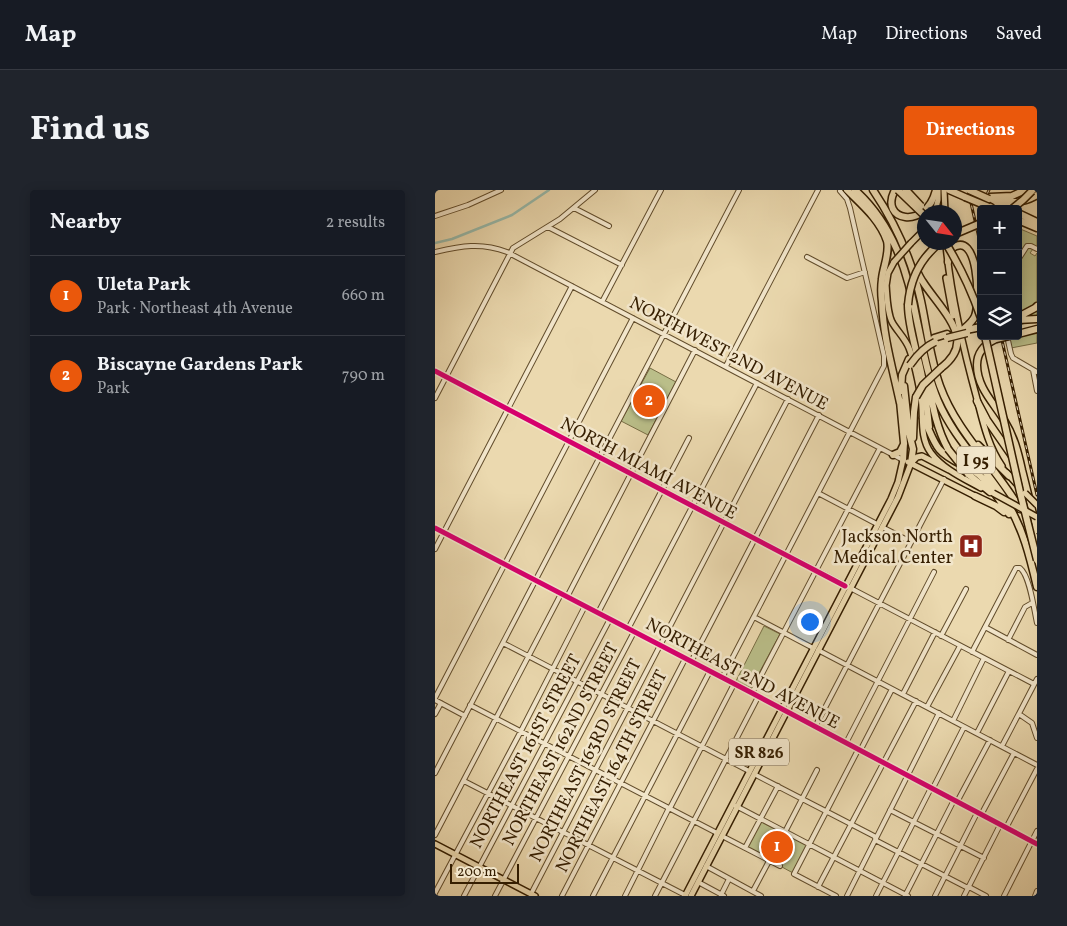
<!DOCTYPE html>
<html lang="en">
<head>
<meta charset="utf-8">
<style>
  body { margin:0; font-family:Vollkorn,serif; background:#20242c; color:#f1f3f6 }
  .controls { position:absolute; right:15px; top:15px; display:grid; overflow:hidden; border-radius:5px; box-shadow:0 2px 12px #0003 }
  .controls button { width:45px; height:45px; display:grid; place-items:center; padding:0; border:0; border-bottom:1px solid #363941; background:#171b24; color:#f1f3f6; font:25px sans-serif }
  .compass { position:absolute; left:482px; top:15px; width:45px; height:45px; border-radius:50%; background:#171b24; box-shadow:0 2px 12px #0003; rotate:120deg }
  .scale { position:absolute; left:15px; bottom:12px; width:69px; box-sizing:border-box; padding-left:5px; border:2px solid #351e01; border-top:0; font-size:14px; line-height:18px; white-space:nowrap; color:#351e01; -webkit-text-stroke:4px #f2e6cb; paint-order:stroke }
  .you { position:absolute; left:374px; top:431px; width:18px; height:18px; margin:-12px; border:4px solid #fff; border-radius:50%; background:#1a73e8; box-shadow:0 0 0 8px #1a73e833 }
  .badge { display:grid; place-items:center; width:32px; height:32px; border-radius:50%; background:#ea580c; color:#fff; font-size:16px; font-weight:700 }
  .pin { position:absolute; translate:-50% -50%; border:2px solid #fff; box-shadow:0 1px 5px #0006 }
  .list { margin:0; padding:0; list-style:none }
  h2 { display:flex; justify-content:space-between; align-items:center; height:65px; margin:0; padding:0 20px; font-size:21px }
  h2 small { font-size:16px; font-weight:400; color:#9ea1a6 }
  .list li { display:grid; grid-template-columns:32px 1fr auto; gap:15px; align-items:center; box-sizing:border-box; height:80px; padding:0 20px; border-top:1px solid #363941 }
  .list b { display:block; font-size:19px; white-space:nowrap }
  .list p { margin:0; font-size:16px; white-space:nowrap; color:#9ea1a6 }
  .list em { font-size:16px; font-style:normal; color:#9ea1a6 }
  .icon { flex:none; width:28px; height:28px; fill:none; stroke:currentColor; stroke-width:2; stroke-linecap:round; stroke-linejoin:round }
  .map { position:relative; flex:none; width:602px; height:706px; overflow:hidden; border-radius:5px }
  header { display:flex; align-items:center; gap:30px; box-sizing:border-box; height:70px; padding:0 25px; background:#171b24; border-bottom:1px solid #363941 }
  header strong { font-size:24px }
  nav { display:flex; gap:28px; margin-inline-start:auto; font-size:18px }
  .intro { display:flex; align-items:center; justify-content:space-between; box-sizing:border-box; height:120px; padding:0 30px }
  h1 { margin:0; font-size:35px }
  .button { padding:12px 22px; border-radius:5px; background:#ea580c; color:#fff; font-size:18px; font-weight:700 }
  main { display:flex; gap:30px; padding:0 30px }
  aside { flex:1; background:#171b24; border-radius:5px; box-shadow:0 2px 12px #0003 }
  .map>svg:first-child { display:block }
  .green { fill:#babe89; stroke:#786e45 }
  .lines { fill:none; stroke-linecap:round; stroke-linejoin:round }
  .canal { stroke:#98baab; stroke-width:2.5 }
  .minor-casing { stroke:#624d2c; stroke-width:6 }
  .major-casing { stroke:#351e01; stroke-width:8 }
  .highway-casing { stroke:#351e01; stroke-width:9 }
  .minor { stroke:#f2e6cb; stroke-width:4 }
  .major { stroke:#ebd9af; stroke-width:5 }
  .highway { stroke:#ebd9af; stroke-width:6 }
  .rail-casing { stroke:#351e01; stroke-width:3 }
  .rail { stroke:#f2e6cb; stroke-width:1; stroke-dasharray:4; stroke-linecap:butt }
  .major-bridge-casing { stroke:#351e01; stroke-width:8; stroke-linecap:butt }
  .highway-bridge-casing { stroke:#351e01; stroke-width:9; stroke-linecap:butt }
  .major-bridge { stroke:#ebd9af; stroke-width:5 }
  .highway-bridge { stroke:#ebd9af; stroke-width:6 }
  .cycleway-casing { stroke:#f2e6cb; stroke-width:8 }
  .cycleway { stroke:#d6006c; stroke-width:5 }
  .labels { text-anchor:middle; stroke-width:5; stroke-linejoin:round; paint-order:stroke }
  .shield { fill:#f2e6cb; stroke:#6e5a3e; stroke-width:1 }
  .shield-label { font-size:16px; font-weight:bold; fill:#351e01 }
  .street-label { font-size:18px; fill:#351e01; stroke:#f2e6cb }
  .poi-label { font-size:18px; fill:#351e01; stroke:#f2e6cb; text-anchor:end }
</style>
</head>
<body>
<header>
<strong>Map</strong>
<nav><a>Map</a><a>Directions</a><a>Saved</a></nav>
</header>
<div class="intro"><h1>Find us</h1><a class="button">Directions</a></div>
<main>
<aside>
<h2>Nearby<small>2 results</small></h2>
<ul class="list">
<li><span class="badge">1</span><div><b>Uleta Park</b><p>Park · Northeast 4th Avenue</p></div><em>660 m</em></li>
<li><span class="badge">2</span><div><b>Biscayne Gardens Park</b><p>Park</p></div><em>790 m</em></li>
</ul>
</aside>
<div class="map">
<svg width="602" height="706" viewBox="0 0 602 706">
  <rect width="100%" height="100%" fill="#ebd9af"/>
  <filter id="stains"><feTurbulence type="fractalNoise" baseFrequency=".004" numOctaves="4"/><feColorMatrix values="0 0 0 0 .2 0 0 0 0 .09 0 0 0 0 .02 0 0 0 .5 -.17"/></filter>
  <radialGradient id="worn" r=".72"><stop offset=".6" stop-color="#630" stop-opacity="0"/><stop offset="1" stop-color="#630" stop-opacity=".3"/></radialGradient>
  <!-- green -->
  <path class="green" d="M583,38l19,8v15l-4,-2 -3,4 5,3 2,-3v65l-19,8z
    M602,142v11l-26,5 -1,-10z
    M215,178l26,14 -28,53 -27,-14z
    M329,436l16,8 -29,54 -15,-7z
    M325,630l48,25 -15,28 -46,-25z"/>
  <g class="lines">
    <!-- canal -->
    <path class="canal" d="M0,53l17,-4 60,-24 37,-25"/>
    <defs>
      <path id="minor" d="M139,18l35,18
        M0,26l33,-11 33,-15
        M113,37l74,38
        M0,62c26,-6 46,-10 72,0l396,208
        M372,67l40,21 18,-6
        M583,70l9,-14h4l6,3
        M167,112l59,-112
        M572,146l4,18 2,4 24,14
        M291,176l92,-176
        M598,180l4,21
        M0,181l599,313
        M0,208l78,-150 47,-29 35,-29
        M383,303l59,31
        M447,337l29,15
        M0,338l317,165 285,151
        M0,359l137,-263
        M132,407l128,-247
        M163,423l91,-175
        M319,427l59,31
        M550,437l52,28
        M193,439l129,-246
        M506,446l25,-47
        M573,450l17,-33 7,-4
        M68,453l246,128
        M383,460l219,115
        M537,462l44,-84h4c10,8 14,42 17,55
        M256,472l128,-247
        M287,488l162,-312v-10l-34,-148 -3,-9 -7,-8
        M317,503l128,-245
        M468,504l32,-62
        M0,508l198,-380
        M0,510l30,16
        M35,515l247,128
        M492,517l33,-61
        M0,524l6,-11
        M584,524l13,9 5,15
        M518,531l31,-63
        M380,537l129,-248
        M542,543l32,-62
        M411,553l88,-171
        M567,556l35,-67
        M425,561l32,-62
        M0,583l304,-583
        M319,584l120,62 3,5 89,46h3l17,9
        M29,591l221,114
        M522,612l33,-62
        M301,616l172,90
        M235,618l64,-124
        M455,620l94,48
        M546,625l33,-62
        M571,638l31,-59
        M350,642l32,-62
        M0,645l126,-241
        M287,646l58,30
        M310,658l33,-62
        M271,676l55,30
        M263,692l26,14
        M383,697l98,-186
        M318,701l16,-30
        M0,703l86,-162 64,-125
        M96,704l257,-495
        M286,705l8,-16
        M29,706l146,-277
        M60,706l139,-264
        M127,706l91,-175 32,-62
        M158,706l117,-225
        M190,706l44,-88
        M220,706l103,-199
        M401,706l-42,-22 64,-124
        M412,706l92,-183
        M441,706l54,-106 4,-4 30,-59
        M470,706l49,-96
        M500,706l42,-83
        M529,706l36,-71
        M569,706l33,-65
        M600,706l2,-5"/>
      <path id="major" d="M509,0l1,22
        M500,22l3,-12v-10
        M476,53l14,-14
        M511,55c5,53 17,103 31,154 6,23 11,47 25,67
        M511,88l7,38
        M451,94c1,12 1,28 6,38 5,9 13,16 17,26 6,15 9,33 12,49 3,18 -2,40 10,56 12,16 32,25 50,35
        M451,96l2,-13 6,-11
        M473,272l67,34
        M572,283l18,20
        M0,654l100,52
        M250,706l206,-397 7,-17 5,-22
        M256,706l207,-399 13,-34 6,-6 5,-1 27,14"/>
      <path id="highway" d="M412,0c15,15 33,30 40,51 3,12 -4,26 -5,38 -1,7 -1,15 0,23 1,34 11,68 18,101
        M420,0c38,34 53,82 62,131 6,27 10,54 21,80 16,38 47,66 68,100 17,27 24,56 31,86
        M438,0c23,34 39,70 48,111 6,28 9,57 19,85 17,47 55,80 80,123
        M460,0c-17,31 31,41 41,0
        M514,0l16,7
        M555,7l22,-1 13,-6
        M558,10c16,3 29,4 44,-5
        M561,12l12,7
        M583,23l19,9
        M583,30l19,8
        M513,72l3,-13c28,-22 29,54 24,67 -3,7 -8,10 -14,15
        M481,79c2,4 4,9 7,13 10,16 32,38 34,56 2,13 -7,23 -16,30
        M473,115c0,23 10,49 14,72 4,17 5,33 7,50
        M583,127l17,-9 2,-2
        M583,130l19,-1
        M531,140l15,-3
        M583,144l19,-5
        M499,148l13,-4
        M561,149c-11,5 -19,13 -19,26 0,22 16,37 27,55 10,16 14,32 18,50 5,20 10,40 15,60
        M469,196l5,47 4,16 -2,14
        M494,196c4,22 8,43 19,63
        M466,201l1,-16 7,-16
        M465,211l4,42 -1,17
        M542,211l10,19 25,36
        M488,228c6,10 9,22 16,31 10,12 27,16 39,25 14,11 21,27 31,40
        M478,248l1,-26 2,-15
        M543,255l31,31
        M458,265l7,-3 4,-8
        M533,284l22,18
        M540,306l21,10 8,6
        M596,339l6,13"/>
    </defs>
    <!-- minor casing -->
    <use href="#minor" class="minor-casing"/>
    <!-- major casing -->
    <use href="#major" class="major-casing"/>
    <!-- highway casing -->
    <use href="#highway" class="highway-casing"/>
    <!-- minor -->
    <use href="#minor" class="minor"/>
    <!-- major -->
    <use href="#major" class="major"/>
    <!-- highway -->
    <use href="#highway" class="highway"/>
    <defs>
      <path id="rail" d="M533,0l13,57
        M547,19l3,-10 4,-9
        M566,146l36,159"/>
    </defs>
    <!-- rail casing -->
    <use href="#rail" class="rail-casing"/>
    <!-- rail -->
    <use href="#rail" class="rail"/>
    <defs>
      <path id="major-bridge" d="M459,72l17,-19
        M558,303l44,24
        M590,303l12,12"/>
      <path id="highway-bridge" d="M463,0l27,26
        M471,0l15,16
        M534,0l20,9
        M530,7l24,10
        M577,19l11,-9 9,-9
        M520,44l26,-11
        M510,52c15,24 27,50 36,76
        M473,115c2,-25 12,-47 33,-63
        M550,146l35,156 17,68
        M512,148l20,-5
        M561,149l13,-3
        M475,175c7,-10 14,-18 25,-23
        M481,207l7,-12 18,-17
        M513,259l20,25"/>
    </defs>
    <!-- major-bridge casing -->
    <use href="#major-bridge" class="major-bridge-casing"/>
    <!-- highway-bridge casing -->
    <use href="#highway-bridge" class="highway-bridge-casing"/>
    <!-- major-bridge -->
    <use href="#major-bridge" class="major-bridge"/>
    <!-- highway-bridge -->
    <use href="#highway-bridge" class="highway-bridge"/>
    <defs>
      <path id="cycleway" d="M0,181l410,215
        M0,338l317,165 285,151"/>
    </defs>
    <!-- cycleway casing -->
    <use href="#cycleway" class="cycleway-casing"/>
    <!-- cycleway -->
    <use href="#cycleway" class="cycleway"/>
  </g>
  <!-- icons -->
  <defs>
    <symbol id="hospital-square" viewBox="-11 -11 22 22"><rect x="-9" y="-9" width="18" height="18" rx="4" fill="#8f2418" stroke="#f2e6cb"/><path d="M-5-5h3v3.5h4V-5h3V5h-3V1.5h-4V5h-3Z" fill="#fff"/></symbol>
  </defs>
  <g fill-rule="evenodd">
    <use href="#hospital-square" x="522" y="342" width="28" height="28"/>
  </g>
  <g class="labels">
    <!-- shield labels -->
    <g class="shield">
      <rect x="522" y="256.5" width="38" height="27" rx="4"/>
      <rect x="294" y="548.5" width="60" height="27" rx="4"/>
    </g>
    <g class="shield-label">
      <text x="541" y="276">I 95</text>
      <text x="324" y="568">SR 826</text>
    </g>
    <!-- street labels -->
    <g class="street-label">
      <text transform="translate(294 163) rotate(28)" y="6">NORTHWEST 2ND AVENUE</text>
      <text transform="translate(214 278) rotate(28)" y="6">NORTH MIAMI AVENUE</text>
      <text transform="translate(308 483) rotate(28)" y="6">NORTHEAST 2ND AVENUE</text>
      <text transform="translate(125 554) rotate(-62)" y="6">NORTHEAST 162ND STREET</text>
      <text transform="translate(90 561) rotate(-62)" y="6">NORTHEAST 161ST STREET</text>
      <text transform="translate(150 570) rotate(-63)" y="6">NORTHEAST 163RD STREET</text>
      <text transform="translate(176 581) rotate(-63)" y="6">NORTHEAST 164TH STREET</text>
    </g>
    <!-- poi labels -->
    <g class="poi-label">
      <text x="518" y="352">Jackson North<tspan x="518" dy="21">Medical Center</tspan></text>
    </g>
  </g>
  <rect width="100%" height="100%" filter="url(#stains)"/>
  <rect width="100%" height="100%" fill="url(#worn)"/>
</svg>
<div class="controls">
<button>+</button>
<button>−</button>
<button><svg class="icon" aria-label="layers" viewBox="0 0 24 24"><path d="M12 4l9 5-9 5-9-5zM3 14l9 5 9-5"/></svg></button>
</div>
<svg class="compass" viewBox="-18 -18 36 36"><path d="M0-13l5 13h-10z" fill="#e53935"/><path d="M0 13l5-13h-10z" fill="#9ea1a6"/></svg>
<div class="scale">200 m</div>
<div class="you"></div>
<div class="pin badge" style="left:342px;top:657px">1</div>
<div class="pin badge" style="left:214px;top:211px">2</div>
</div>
</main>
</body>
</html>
